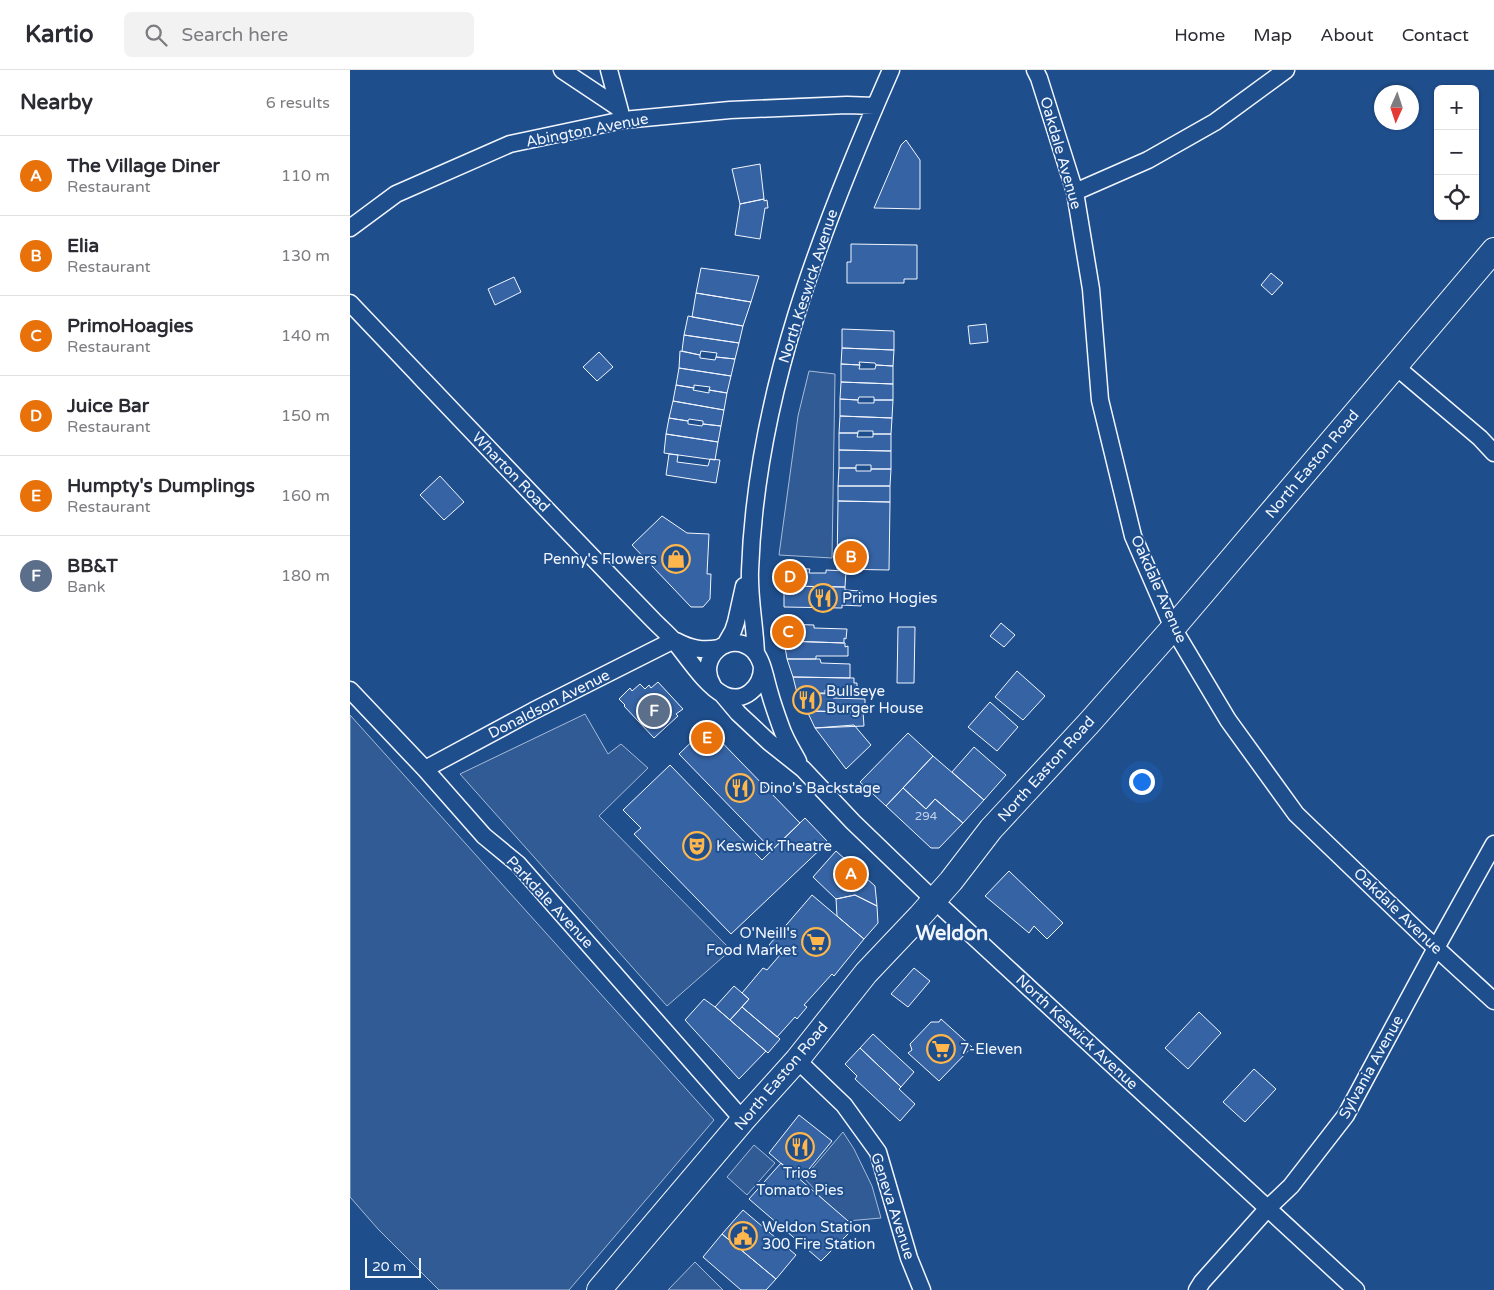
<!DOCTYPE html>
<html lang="en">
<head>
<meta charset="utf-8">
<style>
  body { margin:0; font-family:"Varela Round",sans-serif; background:#f2f2f3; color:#2b2b33 }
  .controls { position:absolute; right:15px; top:15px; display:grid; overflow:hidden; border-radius:8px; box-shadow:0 1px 4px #0004 }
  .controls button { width:45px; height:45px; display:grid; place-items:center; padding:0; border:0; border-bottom:1px solid #e1e1e2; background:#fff; color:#2b2b33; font:25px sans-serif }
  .compass { position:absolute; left:1024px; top:15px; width:45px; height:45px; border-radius:50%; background:#fff; box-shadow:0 1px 4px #0004; rotate:183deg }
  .scale { position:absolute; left:15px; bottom:12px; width:56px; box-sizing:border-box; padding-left:5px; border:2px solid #f2f6ff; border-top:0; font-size:14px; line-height:18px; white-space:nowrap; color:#f2f6ff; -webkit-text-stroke:4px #1f4e8c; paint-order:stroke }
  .you { position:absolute; left:791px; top:711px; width:18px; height:18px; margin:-12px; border:4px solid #fff; border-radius:50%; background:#1a73e8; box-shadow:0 0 0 8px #1a73e833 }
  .badge { display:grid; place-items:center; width:32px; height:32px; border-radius:50%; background:#8a6a3f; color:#fff; font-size:16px; font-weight:700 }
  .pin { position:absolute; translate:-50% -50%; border:2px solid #fff; box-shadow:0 1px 5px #0006 }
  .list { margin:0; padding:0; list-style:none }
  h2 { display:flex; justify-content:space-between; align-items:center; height:65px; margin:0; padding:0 20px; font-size:21px }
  h2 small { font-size:16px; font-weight:400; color:#7c7c81 }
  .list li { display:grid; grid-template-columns:32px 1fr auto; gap:15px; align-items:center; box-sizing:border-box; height:80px; padding:0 20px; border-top:1px solid #e1e1e2 }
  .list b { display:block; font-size:19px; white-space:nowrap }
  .list p { margin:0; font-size:16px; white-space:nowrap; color:#7c7c81 }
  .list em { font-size:16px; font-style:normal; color:#7c7c81 }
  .icon { flex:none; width:28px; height:28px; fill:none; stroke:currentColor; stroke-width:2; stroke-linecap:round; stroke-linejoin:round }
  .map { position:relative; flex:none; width:1144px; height:1220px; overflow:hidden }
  header { display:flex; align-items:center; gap:30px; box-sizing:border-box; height:70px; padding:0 25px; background:#fff; border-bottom:1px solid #e1e1e2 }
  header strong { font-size:24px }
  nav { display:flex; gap:28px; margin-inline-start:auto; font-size:18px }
  .search { width:350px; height:45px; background:#f2f2f3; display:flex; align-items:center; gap:12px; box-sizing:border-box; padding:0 18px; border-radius:8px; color:#7c7c81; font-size:19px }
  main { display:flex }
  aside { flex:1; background:#fff }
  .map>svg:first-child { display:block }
  .built { fill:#305b95; stroke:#a8bbd7 }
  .building { fill:#3563a3; stroke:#f2f6ff }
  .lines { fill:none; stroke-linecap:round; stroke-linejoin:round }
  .minor-casing { stroke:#f2f6ff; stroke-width:19 }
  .secondary-casing { stroke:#f2f6ff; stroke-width:26 }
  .minor { stroke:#1f4e8c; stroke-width:16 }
  .secondary { stroke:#1f4e8c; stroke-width:24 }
  .labels { text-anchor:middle; stroke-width:4; stroke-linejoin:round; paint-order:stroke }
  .number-label { font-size:12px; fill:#c3d1e8 }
  .street-label { font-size:15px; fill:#f2f6ff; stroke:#1f4e8c }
  .poi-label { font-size:15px; fill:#f2f6ff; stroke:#1f4e8c; text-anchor:start }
  .district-label { font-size:20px; font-weight:bold; fill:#f2f6ff; stroke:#1f4e8c }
</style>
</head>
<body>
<header>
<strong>Kartio</strong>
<div class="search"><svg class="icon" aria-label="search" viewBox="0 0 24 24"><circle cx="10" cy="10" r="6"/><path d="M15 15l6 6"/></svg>Search here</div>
<nav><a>Home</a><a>Map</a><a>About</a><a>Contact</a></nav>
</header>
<main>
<aside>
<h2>Nearby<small>6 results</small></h2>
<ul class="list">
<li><span class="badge" style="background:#e8710a">A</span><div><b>The Village Diner</b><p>Restaurant</p></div><em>110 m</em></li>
<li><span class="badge" style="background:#e8710a">B</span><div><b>Elia</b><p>Restaurant</p></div><em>130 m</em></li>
<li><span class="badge" style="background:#e8710a">C</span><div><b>PrimoHoagies</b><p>Restaurant</p></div><em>140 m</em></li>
<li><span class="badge" style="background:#e8710a">D</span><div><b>Juice Bar</b><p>Restaurant</p></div><em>150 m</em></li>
<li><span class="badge" style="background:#e8710a">E</span><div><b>Humpty's Dumplings</b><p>Restaurant</p></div><em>160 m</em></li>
<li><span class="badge" style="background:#5c6f8a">F</span><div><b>BB&amp;T</b><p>Bank</p></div><em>180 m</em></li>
</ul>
</aside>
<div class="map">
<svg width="1144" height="1220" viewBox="0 0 1144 1220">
  <rect width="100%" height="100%" fill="#1f4e8c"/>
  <!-- built -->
  <path class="built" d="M459,301l26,3 -3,184 -53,-3 19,-139z
    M235,644l23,40 13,-10 27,24 -49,48 132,134 -64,56 -207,-232z
    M0,645l364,405 -145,170h-130l-61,-61 -28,-32z
    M493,1062l11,17 18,37 9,32 -34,3 -31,-28 1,-1 -13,-14z
    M404,1075l21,18 -28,32 -20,-18z
    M345,1192l28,28h-55z"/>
  <!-- building -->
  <path class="building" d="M556,70l14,20v49l-46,-1 27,-63z
    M410,94l4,35 -24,5 -8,-35z
    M414,129v2l3,-1 1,8h-3l-5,31 -25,-4 5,-31z
    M501,174l66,1v34h-13v4h-57v-21h4z
    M351,198l58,8 -8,26 -55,-9z
    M921,203l12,10 -11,12 -11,-10z
    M164,207l7,15 -26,13 -7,-16z
    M346,223l55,9 -8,24 -51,-9z
    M338,246l55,10 -4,17 -55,-8z
    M636,254l2,18 -18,2 -2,-18z
    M492,259l52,2v19l-52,-2z
    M334,265l55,8 -4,16 -19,-2 1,-4 -16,-2 -1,4 -18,-4z
    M492,278l52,2 -1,16 -17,-1 -1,-2 -16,-1 1,3 -19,-1z
    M330,281l20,4v3l15,2 1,-3 19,2 -4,17 -52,-8z
    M249,282l14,15 -16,14 -14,-14z
    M491,294l19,1 -1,4h16l1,-4 17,1v18l-52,-2z
    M329,298l52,8 -4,17 -18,-3 1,-3 -16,-2v3l-18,-3z
    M491,312l52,2v16h-19v-3h-15l-1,3 -18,-1z
    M326,315l18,3 -1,2 16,3v-3l18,3 -3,17 -51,-9z
    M490,329l18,1v3h16v-3h19l-1,18 -52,-2z
    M323,331l51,9 -3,16 -18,-2v-3l-14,-2 -1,2 -19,-3z
    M490,346l52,2 -1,16h-18v-3h-15v2h-19z
    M319,348l19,3v3l14,2 1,-2 18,2 -3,16 -52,-8z
    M489,363h19l-1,4h16v-3h18v17l-52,-1z
    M316,364l52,8 -3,18 -51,-7z
    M489,380l52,1v18h-20v-4h-15v3h-17z
    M319,384l9,1 -1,7 31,4 2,-7 10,1 -4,23 -50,-8z
    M489,398h17v3h15v-2h20l-1,17h-52z
    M90,406l24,26 -20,18 -24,-25z
    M488,416h52v16l-52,-1z
    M488,431l52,1 -1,68 -52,-1z
    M312,446l25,17 22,1 -2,40h4l-1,25 -7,8h-12l-59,-62z
    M435,498l25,1 -1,4h17v-3l20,1 -1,16 -61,-1z
    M434,516l61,1v3l17,1 -1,15 -19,-1v3l-58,-1z
    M651,553l14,12 -11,12 -14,-11z
    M434,554l30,1v3l33,1 -1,10 -2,-1v5l-58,-2z
    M548,557h17l-1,56h-17z
    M434,571l61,2v4l3,-1v10h-32v3h-29z
    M437,589h33l1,4 29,1v14l-57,-1z
    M667,601l28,25 -22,24 -28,-23z
    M443,607l61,1v5h3v8l-32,-1v3h-28z
    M308,612l25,27 -7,5 2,2 -24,22 -30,-32 1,-1 -6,-6 11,-11 2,3 8,-7 5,5 4,-4 2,3z
    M447,623l36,1v4l32,1v8h-2v5l-58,-1z
    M640,632l28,25 -21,24 -29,-24z
    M457,641l56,1 1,14 -49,2z
    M504,655l17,20 -25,24 -31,-41z
    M357,657l93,96 -28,27 -93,-96z
    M558,663l25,23 -47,50 -26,-24z
    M624,677l32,28 -22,25 -32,-28z
    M583,686l51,44 -21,23 -28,-24 -9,10 -23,-21z
    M320,695l92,95 43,-42 23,24 -97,92 -97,-100 7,-6 -18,-18z
    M553,718l23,21 9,-10 28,24 -24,25h-8l-45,-42z
    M486,781l39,35 2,20 -22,-11 -19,4 -23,-22z
    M659,801l54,52 -16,16 -13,-13 -5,7 -44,-37z
    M462,825l52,44 -30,37 -2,-2 -28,31 3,2 -10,12 -2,-2 -18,20 -35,-30 7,-8 -7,-6 21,-25 4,2 13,-15 -11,-10z
    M505,825l22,11 1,17 -14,16 -27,-23 -1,-17z
    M564,898l16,13 -22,26 -17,-13z
    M384,916l15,13 -19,21 -15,-13z
    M354,929l11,8 51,44 -27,28 -54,-59z
    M392,937l38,32 -12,14 -38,-33z
    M849,942l22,21 -33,36 -23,-21z
    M591,949l31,28 -33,34 -31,-28 4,-3 -2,-6 21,-22h8z
    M523,964l41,38 -13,15 -41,-39z
    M510,978l41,39 -2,2 16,15 -15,17 -45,-42 2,-3 -12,-12z
    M904,999l22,20 -31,33 -22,-20z
    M449,1045l33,26 -32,39 -31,-27z
    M431,1093l74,64 -34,34 -72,-62z
    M393,1140l53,45 -20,24 -54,-45z
    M372,1164l54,45 -10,11h-25l-38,-33z"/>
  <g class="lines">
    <defs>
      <path id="minor" d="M212,0l57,38
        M259,0l11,41
        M685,0l4,8 36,114 16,97 9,111 33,136 40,92 55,92 68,94 127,122 71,65
        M725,122l73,-32 67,-38 71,-52
        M0,158l46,-34 114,-50 113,-24 107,-10 117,-5 28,1
        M0,233c101,106 202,213 304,318 7,7 15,14 21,21 13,16 31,44 49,53 20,9 38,-8 38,-28
        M1045,296l85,72 14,15
        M326,571c15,8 27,10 43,7
        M375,575l8,-14 3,-9 8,-36
        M406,584c-1,-28 -7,-56 -6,-83 6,-176 71,-342 141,-501
        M363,616c-18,-28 17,-58 41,-35 9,9 12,31 16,43 3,11 7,22 11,33 4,12 11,23 17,34
        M0,620l75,79 59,67 34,28 225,256
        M372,624l16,19 31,29 34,27 50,53 81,78 422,390
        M75,699l108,-58 141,-71
        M447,990l47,45 34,47 31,106 13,32
        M847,1220l5,-8 66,-74 23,-22 55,-71 90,-167 58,-104"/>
      <path id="secondary" d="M249,1220l144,-170 54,-60 69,-87 54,-57 31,-35 40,-52 98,-106 84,-95 321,-378"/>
    </defs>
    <!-- minor casing -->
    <use href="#minor" class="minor-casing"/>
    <!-- secondary casing -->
    <use href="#secondary" class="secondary-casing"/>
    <!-- minor -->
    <use href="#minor" class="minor"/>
    <!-- secondary -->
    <use href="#secondary" class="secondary"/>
  </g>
  <!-- icons -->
  <defs>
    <symbol id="shop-ring" viewBox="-11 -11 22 22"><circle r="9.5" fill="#1f4e8c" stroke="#ffb74d" stroke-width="1.5"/><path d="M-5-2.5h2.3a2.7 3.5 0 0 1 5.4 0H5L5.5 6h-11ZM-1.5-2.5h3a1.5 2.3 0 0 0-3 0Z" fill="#ffb74d"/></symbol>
    <symbol id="restaurant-ring" viewBox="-11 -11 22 22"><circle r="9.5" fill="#1f4e8c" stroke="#ffb74d" stroke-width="1.5"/><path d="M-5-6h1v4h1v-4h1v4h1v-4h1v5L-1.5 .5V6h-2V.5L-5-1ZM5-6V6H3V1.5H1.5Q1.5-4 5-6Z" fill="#ffb74d"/></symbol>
    <symbol id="theatre-ring" viewBox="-11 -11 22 22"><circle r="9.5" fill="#1f4e8c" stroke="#ffb74d" stroke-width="1.5"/><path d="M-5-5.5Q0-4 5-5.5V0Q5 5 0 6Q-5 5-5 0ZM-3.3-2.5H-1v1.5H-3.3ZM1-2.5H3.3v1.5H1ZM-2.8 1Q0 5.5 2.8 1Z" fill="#ffb74d"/></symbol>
    <symbol id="supermarket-ring" viewBox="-11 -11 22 22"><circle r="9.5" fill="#1f4e8c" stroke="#ffb74d" stroke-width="1.5"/><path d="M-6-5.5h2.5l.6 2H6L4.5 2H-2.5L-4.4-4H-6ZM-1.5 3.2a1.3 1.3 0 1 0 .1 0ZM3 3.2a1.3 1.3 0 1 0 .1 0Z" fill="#ffb74d"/></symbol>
    <symbol id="civic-ring" viewBox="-11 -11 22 22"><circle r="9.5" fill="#1f4e8c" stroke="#ffb74d" stroke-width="1.5"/><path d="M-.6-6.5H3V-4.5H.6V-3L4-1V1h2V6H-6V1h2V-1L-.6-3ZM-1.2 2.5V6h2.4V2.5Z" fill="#ffb74d"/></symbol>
  </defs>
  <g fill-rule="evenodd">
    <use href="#shop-ring" x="310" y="473" width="32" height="32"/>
    <use href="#restaurant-ring" x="457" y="512" width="32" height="32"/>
    <use href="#restaurant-ring" x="441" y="614" width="32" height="32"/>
    <use href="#restaurant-ring" x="374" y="702" width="32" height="32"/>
    <use href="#theatre-ring" x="331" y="760" width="32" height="32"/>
    <use href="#supermarket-ring" x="450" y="856" width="32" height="32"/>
    <use href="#supermarket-ring" x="575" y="963" width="32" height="32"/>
    <use href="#restaurant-ring" x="434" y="1061" width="32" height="32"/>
    <use href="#civic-ring" x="377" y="1150" width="32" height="32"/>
  </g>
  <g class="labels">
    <!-- number labels -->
    <g class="number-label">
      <text x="576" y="750">294</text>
    </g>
    <!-- street labels -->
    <g class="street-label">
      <text transform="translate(237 60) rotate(-11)" y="5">Abington Avenue</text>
      <text transform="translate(711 83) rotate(74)" y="5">Oakdale Avenue</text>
      <text transform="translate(458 216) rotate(-72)" y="5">North Keswick Avenue</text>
      <text transform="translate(962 394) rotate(-50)" y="5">North Easton Road</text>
      <text transform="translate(161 402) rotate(46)" y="5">Wharton Road</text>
      <text transform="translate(809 519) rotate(66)" y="5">Oakdale Avenue</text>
      <text transform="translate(199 634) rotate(-27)" y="5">Donaldson Avenue</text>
      <text transform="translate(696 699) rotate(-48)" y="5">North Easton Road</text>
      <text transform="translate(200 832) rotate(47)" y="5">Parkdale Avenue</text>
      <text transform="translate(1048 841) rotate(44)" y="5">Oakdale Avenue</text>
      <text transform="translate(727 962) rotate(43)" y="5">North Keswick Avenue</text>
      <text transform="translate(1021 997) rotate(-61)" y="5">Sylvania Avenue</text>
      <text transform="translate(431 1006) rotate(-50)" y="5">North Easton Road</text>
      <text transform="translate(543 1136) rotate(72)" y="5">Geneva Avenue</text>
    </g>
    <!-- poi labels -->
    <g class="poi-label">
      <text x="307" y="494" text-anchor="end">Penny's Flowers</text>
      <text x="492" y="533">Primo Hogies</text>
      <text x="476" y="626">Bullseye<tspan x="476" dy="17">Burger House</tspan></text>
      <text x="409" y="723">Dino's Backstage</text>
      <text x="366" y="781">Keswick Theatre</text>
      <text x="447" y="868" text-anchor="end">O'Neill's<tspan x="447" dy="17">Food Market</tspan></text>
      <text x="610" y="984">7-Eleven</text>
      <text x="450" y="1108" text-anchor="middle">Trios<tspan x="450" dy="17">Tomato Pies</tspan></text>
      <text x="412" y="1162">Weldon Station<tspan x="412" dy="17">300 Fire Station</tspan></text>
    </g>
    <!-- district labels -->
    <g class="district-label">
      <text x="602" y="870">Weldon</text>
    </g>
  </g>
</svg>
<div class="controls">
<button>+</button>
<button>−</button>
<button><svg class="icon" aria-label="locate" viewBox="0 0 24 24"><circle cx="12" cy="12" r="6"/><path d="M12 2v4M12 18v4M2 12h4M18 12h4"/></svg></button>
</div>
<svg class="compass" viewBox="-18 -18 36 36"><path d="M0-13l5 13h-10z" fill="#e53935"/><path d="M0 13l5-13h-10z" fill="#7c7c81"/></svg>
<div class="scale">20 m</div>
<div class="you"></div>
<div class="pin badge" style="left:501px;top:804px;background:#e8710a">A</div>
<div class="pin badge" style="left:501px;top:487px;background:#e8710a">B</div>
<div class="pin badge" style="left:438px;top:562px;background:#e8710a">C</div>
<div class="pin badge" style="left:440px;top:507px;background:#e8710a">D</div>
<div class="pin badge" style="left:357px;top:668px;background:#e8710a">E</div>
<div class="pin badge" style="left:304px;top:641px;background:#5c6f8a">F</div>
</div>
</main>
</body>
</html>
